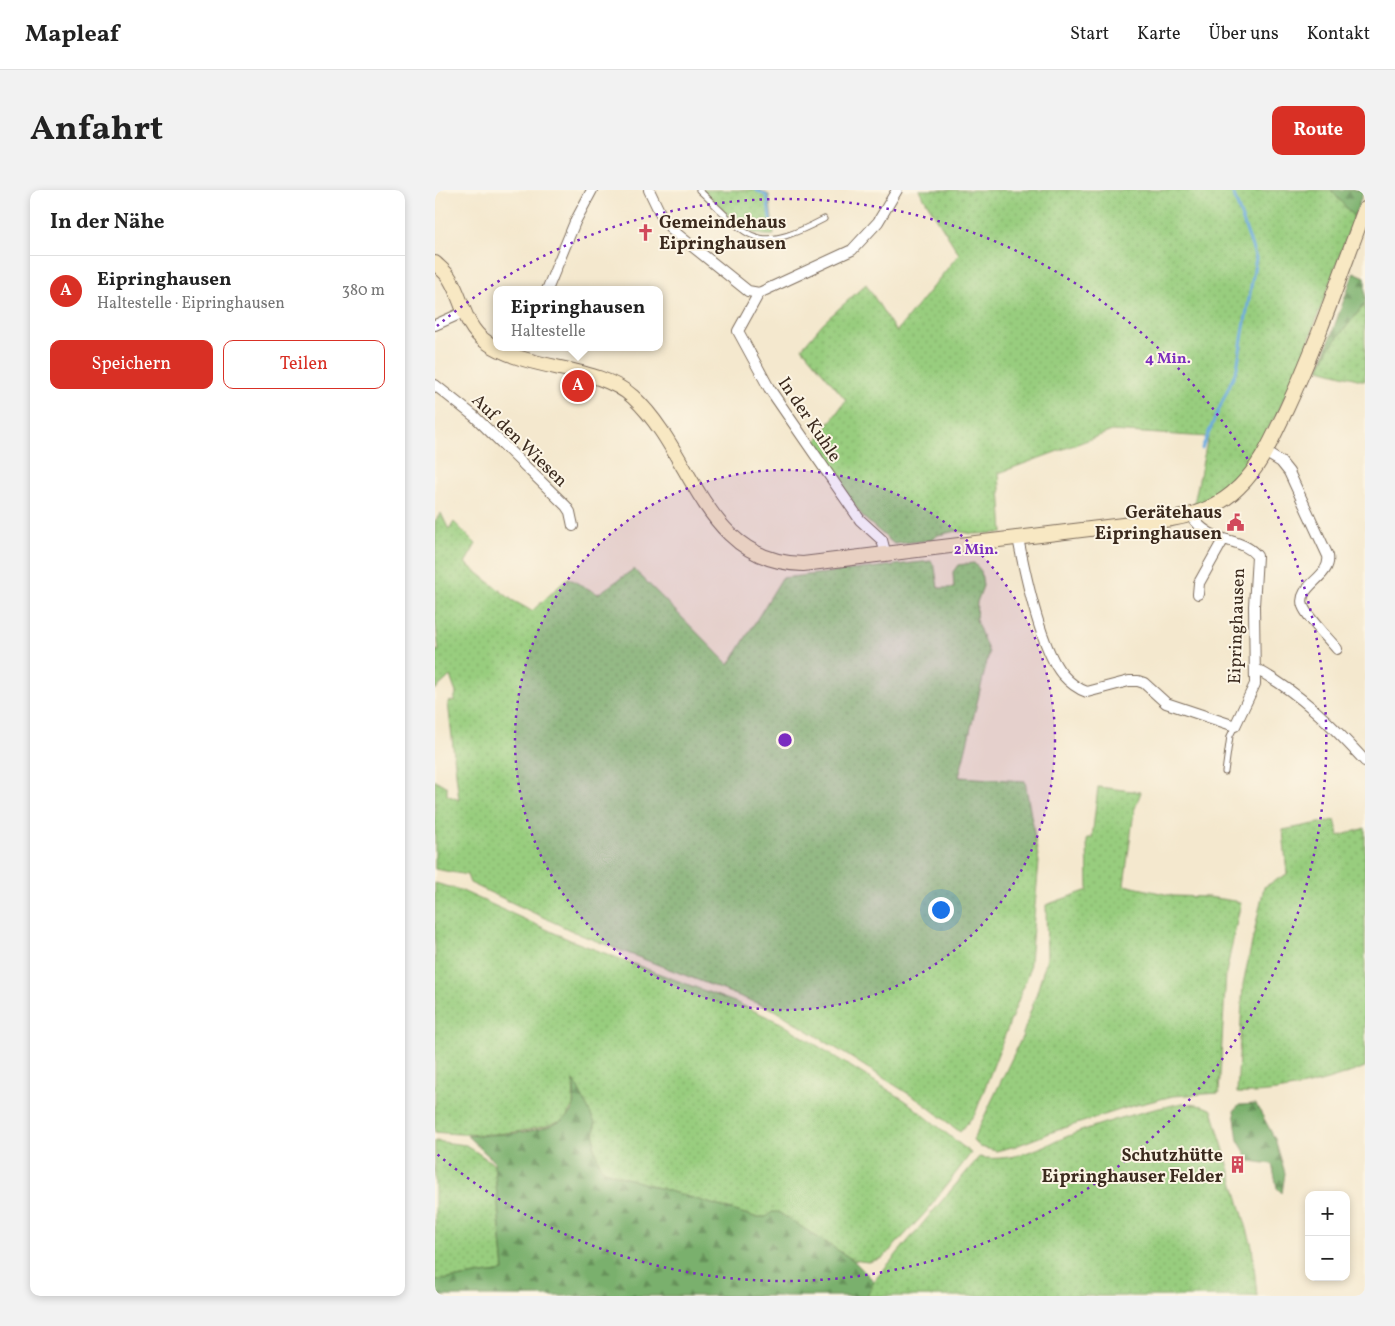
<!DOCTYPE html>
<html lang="de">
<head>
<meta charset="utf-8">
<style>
  body { margin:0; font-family:Vollkorn,serif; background:#f2f2f2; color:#222 }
  .controls { position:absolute; right:15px; bottom:15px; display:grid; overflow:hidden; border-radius:10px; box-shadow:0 2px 8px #0003 }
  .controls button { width:45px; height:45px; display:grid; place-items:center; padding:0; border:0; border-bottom:1px solid #e0e0e0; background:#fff; color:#222; font:25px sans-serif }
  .you { position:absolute; left:505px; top:719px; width:18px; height:18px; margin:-12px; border:4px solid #fff; border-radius:50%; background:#1a73e8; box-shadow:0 0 0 8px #1a73e833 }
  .badge { display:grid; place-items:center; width:32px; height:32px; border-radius:50%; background:#d93025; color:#fff; font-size:16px; font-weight:700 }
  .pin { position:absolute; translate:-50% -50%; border:2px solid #fff; box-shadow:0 1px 5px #0006 }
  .popup { position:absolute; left:58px; top:96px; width:170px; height:65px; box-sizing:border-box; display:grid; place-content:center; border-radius:10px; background:#fff; filter:drop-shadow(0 1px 4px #0005); font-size:16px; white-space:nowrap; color:#767676 }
  .popup b { font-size:19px; color:#222 }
  .popup::after { content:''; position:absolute; left:50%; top:100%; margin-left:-10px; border:10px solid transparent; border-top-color:#fff }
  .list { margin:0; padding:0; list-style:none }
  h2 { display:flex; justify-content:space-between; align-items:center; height:65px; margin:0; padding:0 20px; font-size:21px }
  h2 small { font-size:16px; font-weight:400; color:#767676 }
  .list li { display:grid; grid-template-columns:32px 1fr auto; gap:15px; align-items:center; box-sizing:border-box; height:70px; padding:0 20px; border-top:1px solid #e0e0e0 }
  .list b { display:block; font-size:19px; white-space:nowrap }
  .list p { margin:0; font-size:16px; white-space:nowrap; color:#767676 }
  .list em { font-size:16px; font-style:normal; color:#767676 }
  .actions { display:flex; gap:10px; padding:15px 20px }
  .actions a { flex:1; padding:11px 0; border:1px solid #d93025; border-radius:10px; text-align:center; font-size:18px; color:#d93025 }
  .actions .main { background:#d93025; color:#fff }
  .map { position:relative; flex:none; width:930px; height:1106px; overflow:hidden; border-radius:10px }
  header { display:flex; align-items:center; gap:30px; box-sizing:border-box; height:70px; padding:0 25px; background:#fff; border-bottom:1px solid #e0e0e0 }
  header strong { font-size:24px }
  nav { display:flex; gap:28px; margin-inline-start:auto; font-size:18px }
  .intro { display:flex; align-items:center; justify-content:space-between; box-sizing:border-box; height:120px; padding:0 30px }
  h1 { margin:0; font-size:35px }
  .button { padding:12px 22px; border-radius:10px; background:#d93025; color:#fff; font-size:18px; font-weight:700 }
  main { display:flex; gap:30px; padding:0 30px }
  aside { flex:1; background:#fff; border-radius:10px; box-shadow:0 2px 8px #0003 }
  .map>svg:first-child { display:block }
  .grass { fill:url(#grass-dots); stroke:#6a7c4e }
  .forest { fill:url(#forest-firs); stroke:#5a6d46 }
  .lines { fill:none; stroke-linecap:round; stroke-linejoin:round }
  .stream { stroke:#6dace0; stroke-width:3 }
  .lane-casing { stroke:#7c6c5c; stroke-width:7 }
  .street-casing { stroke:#7c6c5c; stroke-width:12 }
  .secondary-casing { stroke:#7c6c5c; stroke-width:16 }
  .lane { stroke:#fff; stroke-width:5 }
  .street { stroke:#fff; stroke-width:10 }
  .secondary { stroke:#f8e8c3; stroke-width:14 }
  .ring { fill:none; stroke:#7b2cbf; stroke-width:2.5; stroke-dasharray:2.5 5 }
  .labels { text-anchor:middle; stroke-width:4; stroke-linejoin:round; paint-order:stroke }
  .poi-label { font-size:18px; font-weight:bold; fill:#3b2a1e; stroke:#fcf5e5; text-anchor:end }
  .street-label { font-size:18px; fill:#3b2a1e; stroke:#fcf5e5 }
  .centre { fill:#7b2cbf; stroke:#fcf5e5; stroke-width:2.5 }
  .ring-label { font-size:15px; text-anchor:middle; font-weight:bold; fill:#7b2cbf; stroke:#fcf5e5; stroke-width:4; stroke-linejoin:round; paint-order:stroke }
</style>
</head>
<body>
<header>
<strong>Mapleaf</strong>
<nav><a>Start</a><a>Karte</a><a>Über uns</a><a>Kontakt</a></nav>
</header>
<div class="intro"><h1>Anfahrt</h1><a class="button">Route</a></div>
<main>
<aside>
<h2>In der Nähe<small></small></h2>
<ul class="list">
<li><span class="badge">A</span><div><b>Eipringhausen</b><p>Haltestelle · Eipringhausen</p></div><em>380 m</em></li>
</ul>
<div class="actions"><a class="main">Speichern</a><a>Teilen</a></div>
</aside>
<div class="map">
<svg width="930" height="1106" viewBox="0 0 930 1106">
  <defs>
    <pattern id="grass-dots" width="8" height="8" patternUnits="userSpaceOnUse" patternTransform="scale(1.25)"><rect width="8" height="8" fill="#98cd7e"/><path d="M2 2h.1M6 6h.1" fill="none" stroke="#84b06c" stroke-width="1.8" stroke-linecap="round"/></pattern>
    <pattern id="forest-firs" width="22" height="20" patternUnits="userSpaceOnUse" patternTransform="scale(1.25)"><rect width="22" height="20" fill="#7ab06d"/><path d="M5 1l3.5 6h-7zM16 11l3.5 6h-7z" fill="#658f59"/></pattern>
  </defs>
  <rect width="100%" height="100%" fill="#fcf5e5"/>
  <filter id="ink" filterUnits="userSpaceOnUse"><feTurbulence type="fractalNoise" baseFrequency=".02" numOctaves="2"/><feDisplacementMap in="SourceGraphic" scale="10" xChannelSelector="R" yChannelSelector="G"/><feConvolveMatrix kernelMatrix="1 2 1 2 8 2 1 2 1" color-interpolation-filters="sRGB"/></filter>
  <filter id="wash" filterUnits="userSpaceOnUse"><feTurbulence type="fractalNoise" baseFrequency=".0096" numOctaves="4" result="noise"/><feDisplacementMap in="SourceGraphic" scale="20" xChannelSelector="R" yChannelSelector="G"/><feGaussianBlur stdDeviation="1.12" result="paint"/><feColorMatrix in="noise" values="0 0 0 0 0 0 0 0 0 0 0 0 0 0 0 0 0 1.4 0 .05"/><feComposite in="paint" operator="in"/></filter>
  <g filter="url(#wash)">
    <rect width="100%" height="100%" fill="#f4e8ce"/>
    <!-- grass -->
    <path class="grass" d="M267,0h57l10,5 5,40c-31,4 -50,-26 -72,-45z
      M484,0h412l23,27 -53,145 -24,52 -32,53 -20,22 -32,19 15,-71 -96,-6 -113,42 4,60 -29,1 -18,-3 -18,4 -6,5 -38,4 -30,-26 -52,-71 34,-47 -44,-52 21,-25 43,-39 30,48 63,-78z
      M930,114v77l-46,-12 10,-21z
      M6,323l8,17 5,-8 22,22 -11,19 47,37 20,11 36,-33 30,16 36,-25 95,96 53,-87 149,-17 4,7 3,20h16l-1,-16 5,-7 16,-2 7,8 2,15 -6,16 -1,18 13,33 -30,124 66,4 14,81 -10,110 -54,142 -15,18 -40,-31 -145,-91 -194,-75 -111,-52 -3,-8 -32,-6v-89l12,7v8l12,5 -11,-98 6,-1 2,-8 -6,-17 -15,14v-40l4,1 -4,-33v-97z
      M663,597l43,5 -7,19 -10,74 50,11 34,1 33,5 -15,71 -7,120 -46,3 -44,11 -74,24 -39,15 -20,5 -16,-4 -7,-7 49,-103 15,-45 10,-34 -1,-53 42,-15 -1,-52h5z
      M900,630l4,16 26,-8v239c-37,15 -88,28 -128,26l6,-109 21,-97 23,-13 -4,-44z
      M0,693l25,7 110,50 167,63 44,20 125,78 65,52 -44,58 -44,47 -15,4 -15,-2 -75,-48 -12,5h-11l-142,-43 -12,-6 -7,-20 1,-25 -21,-42 -1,24 -8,15c-42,15 -86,17 -130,12z
      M747,913l21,3 9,4 40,136 5,50h-390l7,-15 105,-124c36,7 69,-14 102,-26 33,-12 67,-21 101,-28z
      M0,951l31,4 28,19 10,107 -69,10z"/>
    <!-- forest -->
    <path class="forest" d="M896,0h33l-10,27z
      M919,82l11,5v27l-36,44 -10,21z
      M139,890l21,43 -1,25 7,20 12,6 142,43h11l6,-5h6l75,48 21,21 -7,15h-432v-15l69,-10 -10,-110 -27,-25c26,-2 95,0 106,-28 2,-8 1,-20 1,-28z
      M821,914l19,35 10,34 -3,20 -5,-5 -5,-24 -22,-3 -12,-21 -4,-29 5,-6z"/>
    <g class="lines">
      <!-- stream -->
      <path class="stream" d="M321,0l11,6 4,29
        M767,258l35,-80 19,-110 -24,-68"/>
    </g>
  </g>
  <g filter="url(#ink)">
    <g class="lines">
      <defs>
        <path id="lane" d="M264,0c52,48 54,66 125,29
          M790,582l5,-36 5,-10"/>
        <path id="street" d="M214,0l12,25 11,15 76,61 11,2
          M112,100l28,-68 17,-32
          M0,135l29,-13
          M0,195l39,31 92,90 4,6 3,14
          M830,262l16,10 8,10 39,84c4,21 -32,30 -25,50 5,13 25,32 34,43
          M583,348c7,36 22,109 44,136 7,8 16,15 25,18l42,-11h9l6,2 22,20 69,23 20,-42 -1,-78 3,-50c-17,-21 -47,-10 -66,-41
          M451,365l-4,-15 -22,-20 -91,-132 -31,-57 21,-38 93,-43 26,-28 19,-32
          M763,404l1,-11 24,-43
          M821,479c43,23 76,56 109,92"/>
        <path id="secondary" d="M0,73c5,5 12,10 15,16 13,21 14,47 35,62 42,31 112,23 148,56 61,56 70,165 170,167l369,-45c26,-5 48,-13 67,-32 22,-21 34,-50 47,-77 31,-66 54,-134 79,-201"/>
      </defs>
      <!-- lane casing -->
      <use href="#lane" class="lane-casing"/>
      <!-- street casing -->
      <use href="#street" class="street-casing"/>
      <!-- secondary casing -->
      <use href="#secondary" class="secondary-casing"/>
      <!-- lane -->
      <use href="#lane" class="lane"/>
      <!-- street -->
      <use href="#street" class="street"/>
      <!-- secondary -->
      <use href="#secondary" class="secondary"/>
    </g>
  </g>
  <!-- distance rings -->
  <circle cx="350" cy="550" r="270" fill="#7b2cbf" fill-opacity=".12"/>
  <g class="ring">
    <circle cx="350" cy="550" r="270"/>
    <path d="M2 136A541 541 0 1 1 2 964"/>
  </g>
  <!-- icons -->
  <defs>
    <symbol id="church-bare" viewBox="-9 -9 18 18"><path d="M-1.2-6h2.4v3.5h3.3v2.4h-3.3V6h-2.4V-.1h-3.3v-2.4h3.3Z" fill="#d1495b" stroke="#fcf5e5" stroke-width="2.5" paint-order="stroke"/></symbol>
    <symbol id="civic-bare" viewBox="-9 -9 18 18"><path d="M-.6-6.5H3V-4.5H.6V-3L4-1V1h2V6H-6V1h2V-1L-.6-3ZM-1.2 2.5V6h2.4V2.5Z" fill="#d1495b" stroke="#fcf5e5" stroke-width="2.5" paint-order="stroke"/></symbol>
    <symbol id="building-bare" viewBox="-9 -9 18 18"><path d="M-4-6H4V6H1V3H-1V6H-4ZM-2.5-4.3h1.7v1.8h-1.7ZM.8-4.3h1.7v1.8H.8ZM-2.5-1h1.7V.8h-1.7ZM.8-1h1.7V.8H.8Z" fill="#d1495b" stroke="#fcf5e5" stroke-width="2.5" paint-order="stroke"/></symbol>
  </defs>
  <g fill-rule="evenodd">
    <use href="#church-bare" x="198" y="30" width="25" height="25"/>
    <use href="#civic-bare" x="788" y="320" width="25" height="25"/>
    <use href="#building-bare" x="790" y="962" width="25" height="25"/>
  </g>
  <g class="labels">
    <!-- poi labels -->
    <g class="poi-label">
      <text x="224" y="38" text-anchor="start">Gemeindehaus<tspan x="224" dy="21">Eipringhausen</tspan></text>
      <text x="787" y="328">Gerätehaus<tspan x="787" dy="21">Eipringhausen</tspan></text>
      <text x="788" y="971">Schutzhütte<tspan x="788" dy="21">Eipringhauser Felder</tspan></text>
    </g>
    <!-- street labels -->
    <g class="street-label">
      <text transform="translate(375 229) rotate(56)" y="6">In der Kuhle</text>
      <text transform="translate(85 250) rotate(44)" y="6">Auf den Wiesen</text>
      <text transform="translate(801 436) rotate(-88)" y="6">Eipringhausen</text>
    </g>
  </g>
  <circle cx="350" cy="550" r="8" class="centre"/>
  <g class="ring-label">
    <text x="733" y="173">4 Min.</text>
    <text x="541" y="364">2 Min.</text>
  </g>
</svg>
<div class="controls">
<button>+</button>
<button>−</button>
</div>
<div class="you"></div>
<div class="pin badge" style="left:143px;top:196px">A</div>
<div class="popup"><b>Eipringhausen</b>Haltestelle</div>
</div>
</main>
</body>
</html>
